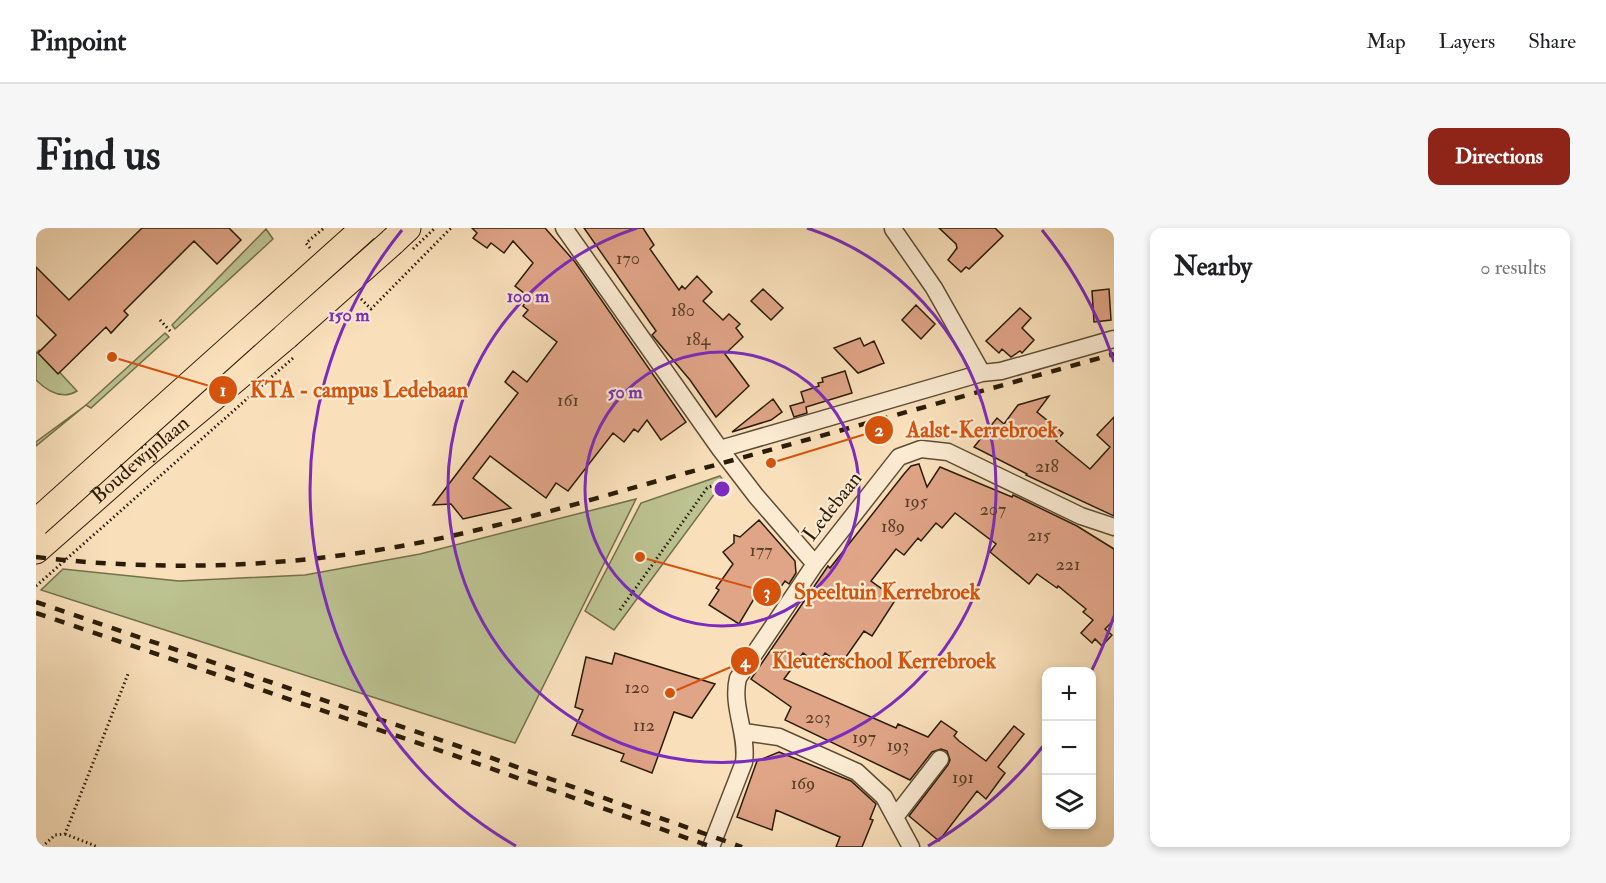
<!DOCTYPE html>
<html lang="en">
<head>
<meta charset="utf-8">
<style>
  body { margin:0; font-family:"IM FELL Double Pica",serif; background:#f6f6f6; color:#202124 }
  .controls { position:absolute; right:18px; bottom:18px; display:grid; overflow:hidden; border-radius:12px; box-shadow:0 3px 9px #0003 }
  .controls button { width:54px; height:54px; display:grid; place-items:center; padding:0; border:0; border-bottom:2px solid #e0e0e0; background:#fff; color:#202124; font:30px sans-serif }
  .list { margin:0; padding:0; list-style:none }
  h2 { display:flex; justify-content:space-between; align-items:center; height:78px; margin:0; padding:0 24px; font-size:26px }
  h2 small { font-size:20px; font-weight:400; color:#757577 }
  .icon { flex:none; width:33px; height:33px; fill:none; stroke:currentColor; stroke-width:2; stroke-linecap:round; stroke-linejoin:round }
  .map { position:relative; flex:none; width:1078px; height:619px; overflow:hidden; border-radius:12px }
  header { display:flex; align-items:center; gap:36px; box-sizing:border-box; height:84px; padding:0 30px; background:#fff; border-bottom:2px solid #e0e0e0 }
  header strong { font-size:28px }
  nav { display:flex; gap:33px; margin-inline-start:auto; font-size:21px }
  .intro { display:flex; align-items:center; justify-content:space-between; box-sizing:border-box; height:144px; padding:0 36px }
  h1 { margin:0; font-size:42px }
  .button { padding:15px 27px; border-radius:12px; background:#8f2418; color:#fff; font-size:21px; font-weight:700 }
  main { display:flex; gap:36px; padding:0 36px }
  aside { flex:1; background:#fff; border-radius:12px; box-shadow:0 3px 9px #0003 }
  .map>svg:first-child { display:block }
  .green { fill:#bcc291; stroke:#746f4c; stroke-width:1.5 }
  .building { fill:#e0a487; stroke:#2b1c08; stroke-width:1.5 }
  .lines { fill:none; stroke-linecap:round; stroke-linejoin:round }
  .street-casing { stroke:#5e4d35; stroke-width:19 }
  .primary-casing { stroke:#2b1c08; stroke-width:29 }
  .path { stroke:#2b1c08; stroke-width:3; stroke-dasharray:1.5 3; stroke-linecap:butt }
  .street { stroke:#fbebd3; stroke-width:16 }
  .primary { stroke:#f9e0bb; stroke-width:27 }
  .rail { stroke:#2b1c08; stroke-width:4.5; stroke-dasharray:10 10; stroke-linecap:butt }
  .primary-bridge-casing { stroke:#2b1c08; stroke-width:29; stroke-linecap:butt }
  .path-bridge { stroke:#2b1c08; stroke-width:3; stroke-dasharray:1.5 3; stroke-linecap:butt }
  .primary-bridge { stroke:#f9e0bb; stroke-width:27 }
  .ring { fill:none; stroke:#7b2cbf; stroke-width:3 }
  .labels { text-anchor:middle; stroke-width:4.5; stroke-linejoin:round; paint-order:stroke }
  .number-label { font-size:18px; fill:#583e28 }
  .street-label { font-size:21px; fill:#2b1c08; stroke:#fbebd3 }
  .centre { fill:#7b2cbf; stroke:#fbebd3; stroke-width:3 }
  .ring-label { font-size:18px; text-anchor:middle; font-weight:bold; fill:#7b2cbf; stroke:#fbebd3; stroke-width:4.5; stroke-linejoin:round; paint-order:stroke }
  .leader { fill:none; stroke:#d5530c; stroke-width:2 }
  .callout-dot { fill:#d5530c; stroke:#fbebd3; stroke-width:2 }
  .mark-label { font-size:18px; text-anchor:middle; font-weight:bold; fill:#fff }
  .callout-label { font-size:22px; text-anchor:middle; font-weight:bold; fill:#d5530c; stroke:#fbebd3; stroke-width:4.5; stroke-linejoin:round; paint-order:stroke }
</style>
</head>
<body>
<header>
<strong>Pinpoint</strong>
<nav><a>Map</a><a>Layers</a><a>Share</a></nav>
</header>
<div class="intro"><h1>Find us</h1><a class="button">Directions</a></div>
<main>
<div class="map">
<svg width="1078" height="619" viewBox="0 0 1078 619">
  <rect width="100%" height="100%" fill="#f9e0bb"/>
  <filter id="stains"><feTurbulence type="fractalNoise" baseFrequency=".00333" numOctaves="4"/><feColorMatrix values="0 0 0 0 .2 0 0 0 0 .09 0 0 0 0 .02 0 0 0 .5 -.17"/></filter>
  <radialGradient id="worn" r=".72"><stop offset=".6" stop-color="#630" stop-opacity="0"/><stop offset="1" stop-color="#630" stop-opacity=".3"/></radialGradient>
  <!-- green -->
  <path class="green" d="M230,1l7,10 -98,90 -3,-4z
    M129,105l4,4 -78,71 -5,-3 -50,41v-4l50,-37z
    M3,122l38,41c-15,9 -30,0 -41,-11v-27z
    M684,248l4,5 -110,149 -29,-19 56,-108z
    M600,271l-121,244 -474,-153 22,-21 116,12 126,-6 115,-21z"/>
  <!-- building -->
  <path class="building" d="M106,0h87l12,12 -24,24 -23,-23 -70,70 4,4 -17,18 -5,-6 -48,47 -20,-21 18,-18 -20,-20v-48l33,33z
    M436,0h73l30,34 111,160 -25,18 -14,-20 -9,12 -4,-3 -10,13 -11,-9 -45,58 -12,-8 -10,15 -56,-42 -17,22 38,30 -48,11 -12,-15 -18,1 85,-112 -13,-11 8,-11 14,11 30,-40 -34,-26 5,-6 -5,-4 6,-9 -14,-11 18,-23 -20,-22 -9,12 -13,-10 -4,5 -14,-10 4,-5z
    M548,0h59l11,17 -4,4 29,41 3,-4 3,3 12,-13 15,16 -9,9 20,19 6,-6 11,10 -4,4 7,9 -18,17 24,32 -33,31 -26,-37 -38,-45 4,-4z
    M903,0h56l8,8 -34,33 -3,-2 -5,5 -13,-12 9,-12 -1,-4z
    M727,61l20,19 -12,12 -20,-19z
    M1073,61l2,31 -17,2 -2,-31z
    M880,77l19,19 -14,15 -19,-19z
    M984,80l11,10 -9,10 12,12 -12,13 -2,-2 -9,6 -9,-8 -3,4 -13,-12z
    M824,110l4,8 10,-5 10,22 -26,10 -24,-25z
    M809,143l7,22 -46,14 1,6 -13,4 -4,-11 14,-4 -3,-10 18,-6 -1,-3 5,-1 -1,-4z
    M1013,168l-12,16 26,21 -7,8 34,28 20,-22 -13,-12 17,-18v99l-88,-41 1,-1 -53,-27 23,-29 7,6 14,-19z
    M737,171l9,13 -11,8 -39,12z
    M883,236l8,23 13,-20 72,30 1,-2 64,31 37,23v71l-9,9 7,6 -10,11 -7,-7 -3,4 -11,-10 12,-13 -10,-8 3,-3 -28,-23 -1,2 -20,-14 -8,10 -39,-32 6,-8 -41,-31 -13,15 -6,-5 -15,18 -3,-3 -14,17 -8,-6 -25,32 25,18 -24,37 -8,-5 -23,33 -16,-11 -7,11 -15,-11 -19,26 112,49 2,-4 30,13 13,-16 16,11 -3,4 5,5 27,20 28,-35 10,8 -26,33 7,6 -19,26 -9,-8 -38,50 -30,-25 39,-51 2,-5 -3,-9 -6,-2 -9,3 -22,28 -125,-60 6,-13 -40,-28 77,-113 2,2 74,-94 7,-8z
    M723,292l36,41 1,12 -7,11 -4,-3 -10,14 -11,-13 -25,42 -30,-19 10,-15 -3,-2 17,-24 -10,-12 11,-9v-8l6,2z
    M579,425l100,31 -23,34 -18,-6 -22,61 -31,-12 3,-7 -52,-19 11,-25 -8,-3 11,-50 26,7z
    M743,524l72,29 25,23 -6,15 3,1 -11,27h-26l4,-10 -64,-27 -4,20 -35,-13 20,-56z"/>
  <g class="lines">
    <defs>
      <path id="street" d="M528,0l156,221 36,47 59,68
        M857,1l41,59 48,85
        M684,221l262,-76 19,-2 113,-32
        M708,504l35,5 78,35 27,25 27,50
        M859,589l45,-58
        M675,619l33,-85c4,-28 -13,-56 -6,-84l77,-114 84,-107 22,-8 27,3 133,64 33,11"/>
      <g id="primary">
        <path d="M356,14l15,-14"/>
        <path id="s1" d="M0,322l102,-90 148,-124"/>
      </g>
    </defs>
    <!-- street casing -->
    <use href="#street" class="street-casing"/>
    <!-- primary casing -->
    <use href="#primary" class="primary-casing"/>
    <!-- path -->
    <path class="path" d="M274,20l-4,-5 18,-15
      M325,71l10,10 80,-81
      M124,92l12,13
      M584,382l87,-122 17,-7
      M29,606l33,13
      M6,619l13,-12 10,-1 63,-160"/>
    <!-- street -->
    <use href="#street" class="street"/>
    <!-- primary -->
    <use href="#primary" class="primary"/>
    <!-- rail -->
    <path class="rail" d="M0,329c118,14 237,11 354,-9 100,-17 198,-48 296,-75 143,-39 285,-79 428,-119
      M0,374l419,143 287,102
      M0,385l417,142 259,92"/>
    <defs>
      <path id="primary-bridge" d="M250,108l106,-94
        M0,295l329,-295"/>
    </defs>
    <!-- primary-bridge casing -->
    <use href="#primary-bridge" class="primary-bridge-casing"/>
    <!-- path-bridge -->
    <path class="path-bridge" d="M377,21l22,-21
      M0,358l257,-228"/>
    <!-- primary-bridge -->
    <use href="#primary-bridge" class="primary-bridge"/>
  </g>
  <!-- distance rings -->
  <g class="ring">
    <circle cx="686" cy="261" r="137"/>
    <path d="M771 0A274 274 0 1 1 601 0"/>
    <path d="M1078 388A412 412 0 0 1 1056 442M1008 517A412 412 0 0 1 892 618M480 618A412 412 0 0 1 366 2M1006 2A412 412 0 0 1 1078 134"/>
  </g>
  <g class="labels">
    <!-- number labels -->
    <g class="number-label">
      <text x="592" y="36">170</text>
      <text x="647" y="88">180</text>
      <text x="662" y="117">184</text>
      <text x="532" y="178">161</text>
      <text x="1011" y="244">218</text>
      <text x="880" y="279">195</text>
      <text x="957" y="287">207</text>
      <text x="857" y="304">189</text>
      <text x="1003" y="313">215</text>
      <text x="725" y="328">177</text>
      <text x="1032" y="342">221</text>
      <text x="601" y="465">120</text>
      <text x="782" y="495">203</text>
      <text x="608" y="503">112</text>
      <text x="828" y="515">197</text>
      <text x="862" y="523">193</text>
      <text x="927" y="555">191</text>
      <text x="767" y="561">169</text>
    </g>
    <!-- street labels -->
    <g class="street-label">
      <text dy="7" stroke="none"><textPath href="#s1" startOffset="138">Boudewijnlaan</textPath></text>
      <text transform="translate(796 278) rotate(-52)" y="7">Ledebaan</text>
    </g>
  </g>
  <circle cx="686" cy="261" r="9" class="centre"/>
  <g class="ring-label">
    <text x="492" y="74">100 m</text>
    <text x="313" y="93">150 m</text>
    <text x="589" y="170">50 m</text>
  </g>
  <!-- callouts -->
  <path class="leader" d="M76 129L187 162M735 235L843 202M604 329L731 364M634 465L709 433"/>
  <g class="callout-dot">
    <circle cx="76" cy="129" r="6"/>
    <circle cx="735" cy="235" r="6"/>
    <circle cx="604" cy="329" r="6"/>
    <circle cx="634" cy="465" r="6"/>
    <circle cx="187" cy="162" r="15"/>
    <circle cx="843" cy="202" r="15"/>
    <circle cx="731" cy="364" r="15"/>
    <circle cx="709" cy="433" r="15"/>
  </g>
  <g class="mark-label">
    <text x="187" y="168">1</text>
    <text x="843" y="208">2</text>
    <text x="731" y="370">3</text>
    <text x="709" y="439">4</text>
  </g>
  <g class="callout-label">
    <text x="323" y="169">KTA - campus Ledebaan</text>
    <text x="946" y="209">Aalst-Kerrebroek</text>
    <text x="851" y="371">Speeltuin Kerrebroek</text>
    <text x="848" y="440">Kleuterschool Kerrebroek</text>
  </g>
  <rect width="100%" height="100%" filter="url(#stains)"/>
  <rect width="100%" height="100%" fill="url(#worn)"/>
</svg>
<div class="controls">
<button>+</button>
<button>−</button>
<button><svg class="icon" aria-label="layers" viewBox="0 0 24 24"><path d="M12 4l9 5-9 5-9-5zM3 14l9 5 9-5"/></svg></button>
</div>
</div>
<aside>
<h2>Nearby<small>0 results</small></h2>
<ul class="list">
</ul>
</aside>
</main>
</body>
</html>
